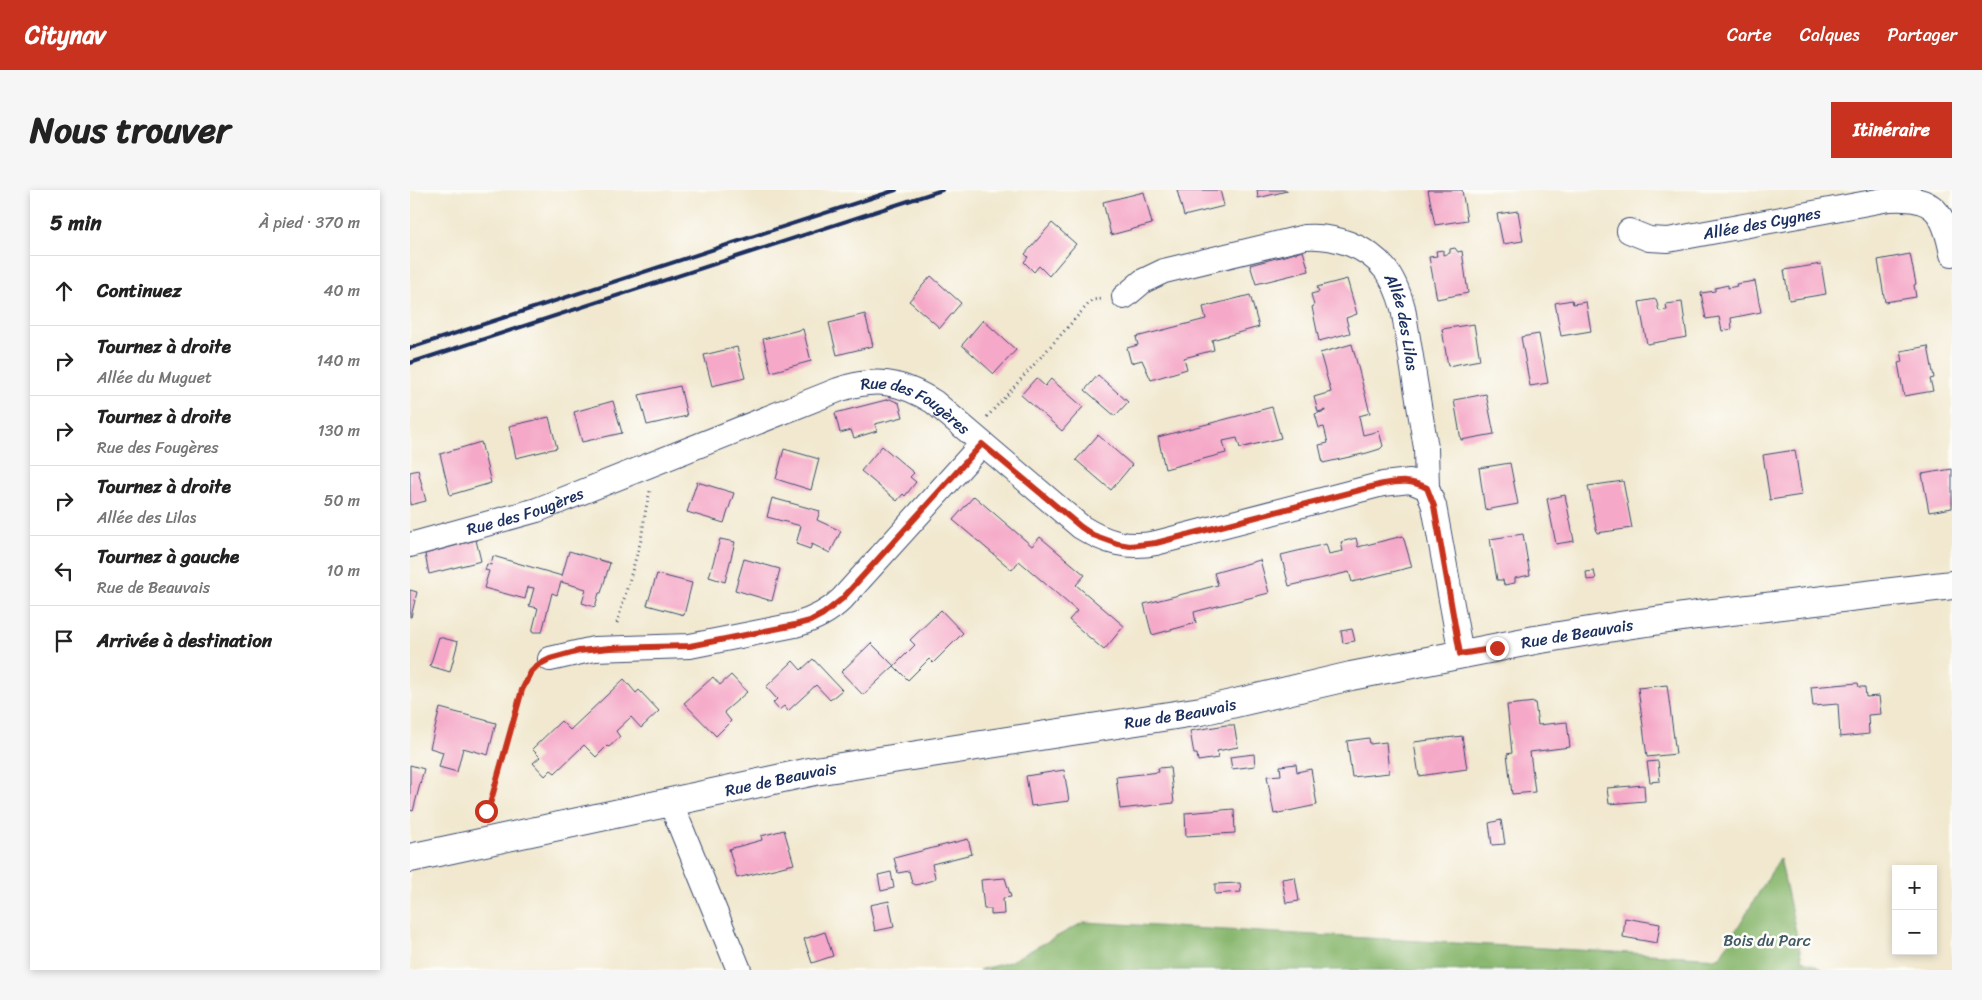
<!DOCTYPE html>
<html lang="fr">
<head>
<meta charset="utf-8">
<style>
  body { margin:0; font-family:Sriracha,sans-serif; background:#f6f6f6; color:#222 }
  .controls { position:absolute; right:15px; bottom:15px; display:grid; overflow:hidden; border-radius:0px; box-shadow:0 2px 8px #0003 }
  .controls button { width:45px; height:45px; display:grid; place-items:center; padding:0; border:0; border-bottom:1px solid #e0e0e0; background:#fff; color:#222; font:25px sans-serif }
  .stop { position:absolute; width:15px; height:15px; margin:-11px; border:4px solid #c8321e; border-radius:50%; background:#fff }
  .stop.end { background:#c8321e; border-color:#fff; box-shadow:0 1px 5px #0008 }
  .list { margin:0; padding:0; list-style:none }
  h2 { display:flex; justify-content:space-between; align-items:center; height:65px; margin:0; padding:0 20px; font-size:21px }
  h2 small { font-size:16px; font-weight:400; color:#767676 }
  .list li { display:grid; grid-template-columns:32px 1fr auto; gap:15px; align-items:center; box-sizing:border-box; height:70px; padding:0 20px; border-top:1px solid #e0e0e0 }
  .list b { display:block; font-size:19px; white-space:nowrap }
  .list p { margin:0; font-size:16px; white-space:nowrap; color:#767676 }
  .list em { font-size:16px; font-style:normal; color:#767676 }
  .icon { flex:none; width:28px; height:28px; fill:none; stroke:currentColor; stroke-width:2; stroke-linecap:round; stroke-linejoin:round }
  .map { position:relative; flex:none; width:1542px; height:780px; overflow:hidden; border-radius:0px }
  header { display:flex; align-items:center; gap:30px; box-sizing:border-box; height:70px; padding:0 25px; background:#c8321e; color:#fff }
  header strong { font-size:24px }
  nav { display:flex; gap:28px; margin-inline-start:auto; font-size:18px }
  .intro { display:flex; align-items:center; justify-content:space-between; box-sizing:border-box; height:120px; padding:0 30px }
  h1 { margin:0; font-size:35px }
  .button { padding:12px 22px; border-radius:0px; background:#c8321e; color:#fff; font-size:18px; font-weight:700 }
  main { display:flex; gap:30px; padding:0 30px }
  aside { flex:1; background:#fff; border-radius:0px; box-shadow:0 2px 8px #0003 }
  .map>svg:first-child { display:block }
  .forest { fill:#8ab870; stroke:#527467 }
  .building { fill:#f5a8c7 }
  .lines { fill:none; stroke-linecap:round; stroke-linejoin:round }
  .minor-casing { stroke:#3b4b6f; stroke-width:26 }
  .tertiary-casing { stroke:#3b4b6f; stroke-width:30 }
  .path { stroke:#3b4b6f; stroke-width:3; stroke-dasharray:1 4; stroke-linecap:butt }
  .minor { stroke:#fff; stroke-width:24 }
  .tertiary { stroke:#fff; stroke-width:28 }
  .rail { stroke:#1b2f5e; stroke-width:4 }
  .route { stroke:#c8321e; stroke-width:6 }
  .labels { text-anchor:middle; stroke-width:5; stroke-linejoin:round; paint-order:stroke }
  .street-label { font-size:16px; fill:#1b2f5e; stroke:#fdfcf7 }
  .park-label { font-size:16px; fill:#405967; stroke:#fdfcf7 }
</style>
</head>
<body>
<header>
<strong>Citynav</strong>
<nav><a>Carte</a><a>Calques</a><a>Partager</a></nav>
</header>
<div class="intro"><h1>Nous trouver</h1><a class="button">Itinéraire</a></div>
<main>
<aside>
<h2>5 min<small>À pied · 370 m</small></h2>
<ul class="list">
<li><svg class="icon" aria-label="ahead" viewBox="0 0 24 24"><path d="M12 20V5M6 11l6-6 6 6"/></svg><div><b>Continuez</b></div><em>40 m</em></li>
<li><svg class="icon" aria-label="right" viewBox="0 0 24 24"><path d="M7 20v-9h11M14 6l5 5-5 5"/></svg><div><b>Tournez à droite</b><p>Allée du Muguet</p></div><em>140 m</em></li>
<li><svg class="icon" aria-label="right" viewBox="0 0 24 24"><path d="M7 20v-9h11M14 6l5 5-5 5"/></svg><div><b>Tournez à droite</b><p>Rue des Fougères</p></div><em>130 m</em></li>
<li><svg class="icon" aria-label="right" viewBox="0 0 24 24"><path d="M7 20v-9h11M14 6l5 5-5 5"/></svg><div><b>Tournez à droite</b><p>Allée des Lilas</p></div><em>50 m</em></li>
<li><svg class="icon" aria-label="left" viewBox="0 0 24 24"><path d="M17 20v-9H6M10 6l-5 5 5 5"/></svg><div><b>Tournez à gauche</b><p>Rue de Beauvais</p></div><em>10 m</em></li>
<li><svg class="icon" aria-label="arrive" viewBox="0 0 24 24"><path d="M6 21V4h12l-3 4 3 4H6"/></svg><div><b>Arrivée à destination</b></div></li>
</ul>
</aside>
<div class="map">
<svg width="1542" height="780" viewBox="0 0 1542 780">
  <rect width="100%" height="100%" fill="#fdfcf7"/>
  <filter id="ink" filterUnits="userSpaceOnUse"><feTurbulence type="fractalNoise" baseFrequency=".02" numOctaves="2"/><feDisplacementMap in="SourceGraphic" scale="10" xChannelSelector="R" yChannelSelector="G"/><feConvolveMatrix kernelMatrix="1 2 1 2 8 2 1 2 1" color-interpolation-filters="sRGB"/></filter>
  <filter id="wash" filterUnits="userSpaceOnUse"><feTurbulence type="fractalNoise" baseFrequency=".0096" numOctaves="4" result="noise"/><feDisplacementMap in="SourceGraphic" scale="20" xChannelSelector="R" yChannelSelector="G"/><feGaussianBlur stdDeviation="1.12" result="paint"/><feColorMatrix in="noise" values="0 0 0 0 0 0 0 0 0 0 0 0 0 0 0 0 0 1.4 0 .05"/><feComposite in="paint" operator="in"/></filter>
  <g filter="url(#wash)">
    <rect width="100%" height="100%" fill="#f1e8cf"/>
    <!-- forest -->
    <path class="forest" d="M1370,668l22,102 22,10h-845l30,-8 75,-40 635,36z"/>
    <g id="blocks">
      <!-- building -->
      <path class="building" d="M767,0h43l4,16 -40,10z
        M847,0h30v1l-29,7z
        M1018,0h34l5,30 -32,5z
        M734,2l8,32 -41,11 -8,-33z
        M1108,21l5,30 -20,3 -6,-30z
        M642,33l24,21 -27,32 -10,-10 -5,6 -10,-10 4,-5 -3,-3z
        M1045,58l3,4 4,-1 6,42 -31,6 -8,-42 8,-1 -1,-5 7,-1v5l7,-2v-4z
        M893,61l6,20 -53,13 -6,-19z
        M1500,64l6,30 -2,1 2,12 -31,5 -7,-42z
        M1411,74l5,30 -37,6 -5,-30z
        M521,86l30,27 -21,25 -31,-27z
        M937,89l10,35 -11,4 4,15 -31,8 -7,-34 2,-1 -3,-12 8,-2 -2,-5z
        M1345,91l6,31 -30,6 1,11 -10,2 -3,-14 -13,2 -5,-26 14,-2v-3l13,-3v3l9,-2 -1,-2z
        M840,105l9,32 -47,13 2,10 -30,8 3,11 -36,11 -9,-20 -11,3 -4,-15 11,-3 -2,-8 70,-18 -3,-12z
        M1246,109l3,12 8,-1 -1,-6 16,-2 5,35 -40,7 -8,-42z
        M1162,110l1,4 13,-2 5,29 -30,5 -6,-33z
        M455,124l8,32 -36,9 -8,-32z
        M573,130l33,30 -22,24 -32,-29z
        M1064,134l6,36 -32,6 -6,-37z
        M393,139l8,32 -40,11 -8,-33z
        M1129,144l9,49 -18,3 -9,-49z
        M942,154l18,69 -11,3 4,19 16,-4 4,15 -3,3 -13,4 -44,10 -4,-18 9,-2 -4,-16 -5,1 -4,-14 10,-3v-1l-7,2 -4,-15 17,-5 -11,-39z
        M1518,156l6,32 -4,1 3,12 -29,5 -6,-33 5,-1 -2,-11z
        M327,157l8,31 -33,8 -8,-31z
        M688,185l30,27 -13,14 -30,-26z
        M626,188l9,8 6,-7 32,28 -21,24 -41,-36z
        M270,196l7,30 -40,9 -8,-30z
        M1076,204l8,40 -33,6 -7,-40z
        M480,209l9,4 4,14 -28,7 2,7 -23,7 -3,-8 -11,3 -5,-20z
        M203,211l9,32 -40,9 -8,-30z
        M862,217l9,31 -41,10 -3,-10 -14,3 3,12 -61,16 -7,-32z
        M139,227l8,31 -41,10 -7,-32z
        M688,245l34,30 -21,25 -35,-30z
        M71,252l10,41 -41,12 -10,-41z
        M472,256l32,27 -4,4 6,5 -11,14 -2,-2 -6,7 -36,-30z
        M374,259l35,10 -8,31 -35,-11z
        M1385,260l7,45 -32,5 -7,-45z
        M1100,273l8,41 -33,6 -6,-42z
        M1542,279v39l-23,4 -7,-38z
        M8,280l8,31 -16,4v-33z
        M1213,291l9,47 -35,5 -9,-47z
        M287,292l37,11 -10,30 -37,-11z
        M1155,305l9,46 -18,3 -9,-45z
        M564,306l58,50 8,-9 45,38 -9,10 48,41 -20,24 -35,-30 8,-9 -58,-50 -7,9 -59,-50z
        M362,308l48,13 -3,9 24,11 -11,22 -18,-9 -2,5 -14,-5 5,-18 -34,-9z
        M1113,344l7,41 -15,3v5l-11,2 -1,-5h-6l-7,-41z
        M993,346l9,31 -60,15 -3,-10 -60,14 -8,-31 45,-11 3,10 14,-3 -2,-9 15,-4 2,9z
        M310,349l15,3 -10,40 -16,-5z
        M66,350l5,21 -52,13 -4,-20z
        M159,361l41,12 -9,30h-2l-4,14 -13,-4 4,-14 -25,-7 -4,13 -5,-2 -10,39h-10l6,-24 -9,-2 5,-18 -6,-1 -3,12 -41,-11 5,-17 -4,-1 2,-6 4,1 2,-9 69,20z
        M334,369l36,10 -8,32 -37,-11z
        M850,370l9,33 -75,19 2,11 -44,12 -8,-31 74,-19 -4,-12z
        M1184,381l2,8 -9,1 -1,-8z
        M247,384l35,9 -8,32 -37,-10z
        M0,400l7,2 -6,25h-1z
        M531,420l22,23 -30,30 -4,-4 -21,21 -14,-14 -31,29 -22,-23 30,-29 23,23 21,-21 -5,-5z
        M942,439l3,12 -12,2 -2,-12z
        M29,447l19,5 -8,30 -20,-6z
        M403,469l29,31 -12,10 -14,-15 -28,26 -4,-5 -5,4 -6,-7 4,-4 -11,-12 27,-26 8,9z
        M321,485l16,17 -23,20 7,9 -15,15 -32,-33 29,-26 7,8z
        M214,489l12,14 3,-3 20,21 -18,17 -10,-11 -15,14 4,6 -11,10 -2,-1 -11,11 -12,-12 -29,28 -4,-3 -6,6 -12,-13 7,-6 -8,-8 29,-28 9,9z
        M1448,493l1,4h6l1,10 13,-1 2,18 -13,1 1,19 -29,3 -2,-33 -25,2 -2,-19z
        M1257,495l9,69 -29,3 -9,-69z
        M1125,512l3,23 29,-3 3,25 -40,5 5,40 -23,2 -5,-40 5,-1 -5,-48z
        M30,518l56,15 -8,32 -25,-7 -6,24 -18,-5 4,-15 -13,-4z
        M816,535h8l4,22 -21,4 1,7 -20,3 -1,-7h-3l-4,-23z
        M1052,546l5,33 -48,7 -5,-34z
        M959,548l1,6 16,-2 3,31 -37,4 -5,-36z
        M844,564l1,12 -23,3 -2,-12z
        M1248,571l2,20 -10,1 -3,-20z
        M886,574l1,8 14,-3 6,36 -43,9 -7,-38 14,-1 -1,-9z
        M0,575l14,4 -11,42 -3,-1z
        M760,577l4,36 -54,6 -4,-32 43,-5 -1,-4z
        M654,580l5,31 -38,5 -5,-30z
        M1234,595l1,16 -36,3 -2,-16z
        M824,619l1,24 -49,3 -1,-23z
        M1091,630l4,24 -13,1 -3,-22z
        M374,640l10,34 -57,14 -8,-29 33,-9 -1,-4z
        M558,649l4,15 -40,10 3,13 -2,3 -17,5 -4,-2 -3,-12 -11,2 -4,-15z
        M481,682l3,16 -13,3 -3,-16z
        M885,687l4,24 -13,2 -4,-24z
        M595,688l6,19 -8,1 1,16 -13,1v-6h-7l-3,-29z
        M830,693l1,9 -26,2v-10z
        M479,711l5,26 -19,4 -5,-26z
        M1215,728l35,6 -3,19 -34,-6z
        M415,742l8,24 -21,7 -8,-24z"/>
    </g>
  </g>
  <g filter="url(#ink)">
    <use href="#blocks" fill-opacity="0" stroke="#3b4b6f" stroke-width="1"/>
    <g class="lines">
      <defs>
        <g id="minor">
          <path id="s1" d="M1219,41l20,8 19,1 221,-41c46,-3 55,13 63,55"/>
          <path id="s2" d="M714,107l19,-16 21,-10 141,-34c29,-2 62,9 80,32 9,11 14,25 18,39l23,140 1,40 7,18 27,148"/>
          <path id="s3" d="M0,355l127,-35 301,-120c37,-13 62,-9 96,12l147,125c24,15 46,22 75,16l227,-59 27,-3 17,7"/>
          <path d="M140,469l44,-10 96,-3 105,-21c18,-5 33,-12 47,-26l140,-155"/>
          <path d="M260,611l69,169"/>
        </g>
        <g id="tertiary">
          <path id="s4" d="M0,668l405,-87 386,-60 150,-35 184,-36 91,-15 71,-10 255,-30"/>
        </g>
      </defs>
      <!-- minor casing -->
      <use href="#minor" class="minor-casing"/>
      <!-- tertiary casing -->
      <use href="#tertiary" class="tertiary-casing"/>
      <!-- path -->
      <path class="path" d="M577,227l105,-117 9,-1
        M207,433l24,-83 5,-32 4,-17
        M73,624l7,-10 32,-114 8,-16"/>
      <!-- minor -->
      <use href="#minor" class="minor"/>
      <!-- tertiary -->
      <use href="#tertiary" class="tertiary"/>
      <!-- rail -->
      <path class="rail" d="M0,158l486,-158
        M0,173l532,-173"/>
    </g>
  </g>
  <g class="lines" filter="url(#ink)">
    <!-- route -->
    <path class="route" d="M76,621l4,-7 32,-114 9,-18 7,-7 12,-6 29,-8 31,-3 80,-2 105,-21 15,-4 13,-7 19,-15 140,-155 99,83 12,8 25,9 12,2 26,-3 227,-59c17,-3 29,-4 44,4l7,18 26,148 37,-6"/>
  </g>
  <g class="labels">
    <!-- street labels -->
    <g class="street-label">
      <text dy="6" stroke="none"><textPath href="#s1" startOffset="136">Allée des Cygnes</textPath></text>
      <text dy="6" stroke="none"><textPath href="#s2" startOffset="339">Allée des Lilas</textPath></text>
      <text dy="6" stroke="none"><textPath href="#s3" startOffset="540">Rue des Fougères</textPath></text>
      <text dy="6" stroke="none"><textPath href="#s3" startOffset="120">Rue des Fougères</textPath></text>
      <text dy="6" stroke="none"><textPath href="#s4" startOffset="1189">Rue de Beauvais</textPath></text>
      <text dy="6" stroke="none"><textPath href="#s4" startOffset="784">Rue de Beauvais</textPath></text>
      <text dy="6" stroke="none"><textPath href="#s4" startOffset="379">Rue de Beauvais</textPath></text>
    </g>
    <!-- park labels -->
    <g class="park-label">
      <text x="1357" y="756">Bois du Parc</text>
    </g>
  </g>
</svg>
<div class="controls">
<button>+</button>
<button>−</button>
</div>
<div class="stop" style="left:76px;top:621px"></div>
<div class="stop end" style="left:1087px;top:458px"></div>
</div>
</main>
</body>
</html>
